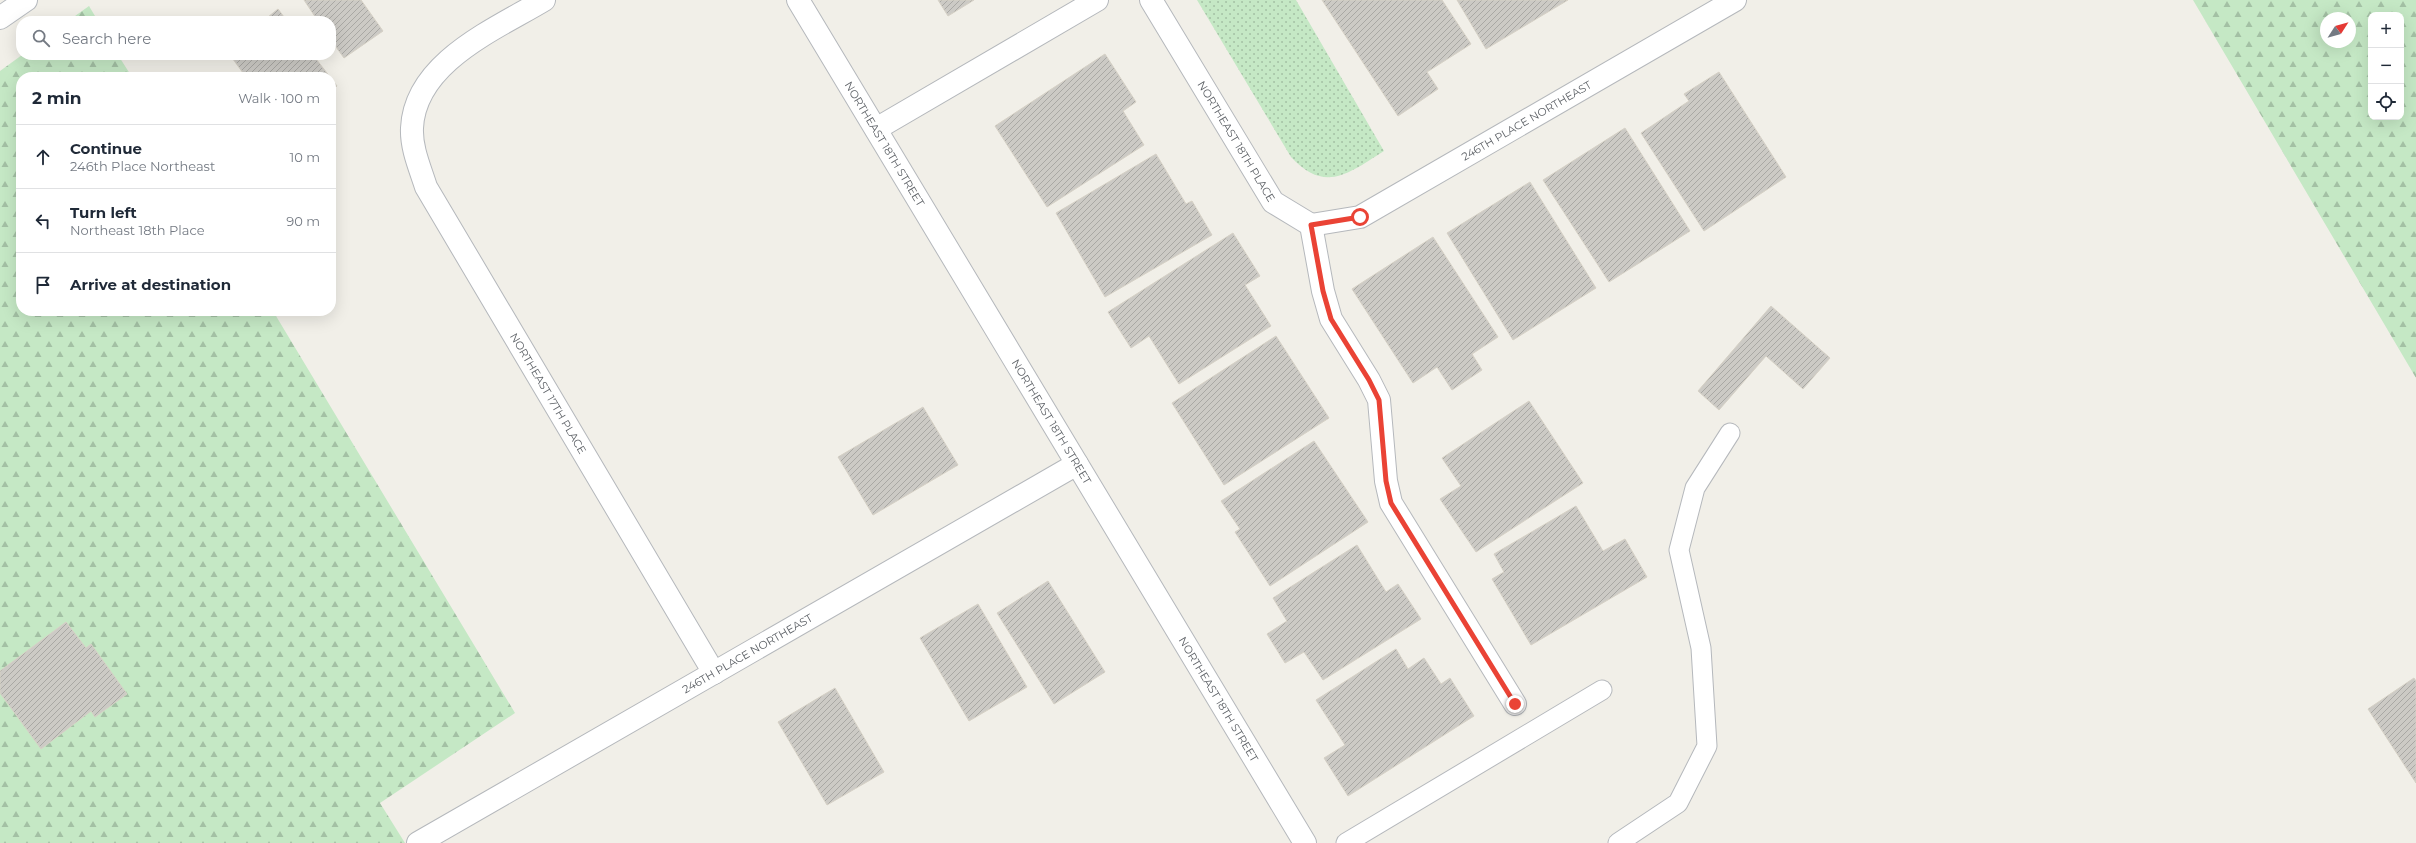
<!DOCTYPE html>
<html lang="en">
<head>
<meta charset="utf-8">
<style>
  body { margin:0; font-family:Montserrat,sans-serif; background:#f6f6f7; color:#1f2937 }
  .controls { position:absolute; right:12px; top:12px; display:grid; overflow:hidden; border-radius:8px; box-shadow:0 4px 16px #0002 }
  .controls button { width:36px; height:36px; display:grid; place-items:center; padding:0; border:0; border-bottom:1px solid #e0e1e3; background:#fff; color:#1f2937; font:20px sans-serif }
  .compass { position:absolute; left:2320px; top:12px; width:36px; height:36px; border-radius:50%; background:#fff; box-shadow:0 4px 16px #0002; rotate:54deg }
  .stop { position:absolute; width:12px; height:12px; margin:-9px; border:3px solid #ea4335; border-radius:50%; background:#fff }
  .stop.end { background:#ea4335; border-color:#fff; box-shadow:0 1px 4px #0008 }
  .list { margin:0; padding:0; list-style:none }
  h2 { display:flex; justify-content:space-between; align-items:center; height:52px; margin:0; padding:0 16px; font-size:17px }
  h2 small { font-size:13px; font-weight:400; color:#747a83 }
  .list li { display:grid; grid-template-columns:26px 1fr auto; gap:12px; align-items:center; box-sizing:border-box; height:64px; padding:0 16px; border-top:1px solid #e0e1e3 }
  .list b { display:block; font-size:15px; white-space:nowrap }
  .list p { margin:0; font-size:13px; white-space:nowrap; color:#747a83 }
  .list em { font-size:13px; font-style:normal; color:#747a83 }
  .icon { flex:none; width:22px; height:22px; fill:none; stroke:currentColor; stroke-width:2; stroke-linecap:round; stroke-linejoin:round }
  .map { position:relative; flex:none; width:2416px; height:843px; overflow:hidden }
  .search { position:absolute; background:#fff; box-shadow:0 4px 16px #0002; left:16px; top:16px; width:320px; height:44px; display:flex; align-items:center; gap:10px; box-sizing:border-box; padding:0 14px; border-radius:16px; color:#747a83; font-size:15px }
  .panel { position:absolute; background:#fff; box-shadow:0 4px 16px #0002; left:16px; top:72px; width:320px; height:244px; border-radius:16px }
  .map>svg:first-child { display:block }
  .forest { fill:url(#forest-firs); fill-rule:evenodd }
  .park { fill:url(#park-dots) }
  .building { fill:url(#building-hatch); stroke:#d6d1c6 }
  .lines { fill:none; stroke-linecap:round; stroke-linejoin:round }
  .lane-casing { stroke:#b5b8bc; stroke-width:21 }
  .street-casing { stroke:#b5b8bc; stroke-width:24 }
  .secondary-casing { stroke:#b6babf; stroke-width:24 }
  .lane { stroke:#fff; stroke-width:19 }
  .street { stroke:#fff; stroke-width:22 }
  .secondary { stroke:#fff; stroke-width:22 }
  .route { stroke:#ea4335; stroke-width:5 }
  .labels { text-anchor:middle; stroke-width:3; stroke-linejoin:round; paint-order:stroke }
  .street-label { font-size:11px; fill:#5f6368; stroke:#fff }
</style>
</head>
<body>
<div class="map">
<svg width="2416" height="843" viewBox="0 0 2416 843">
  <defs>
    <pattern id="forest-firs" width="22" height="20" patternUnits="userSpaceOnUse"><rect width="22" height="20" fill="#c5e8c5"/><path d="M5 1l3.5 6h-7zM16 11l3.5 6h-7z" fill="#a3c0a4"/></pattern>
    <pattern id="park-dots" width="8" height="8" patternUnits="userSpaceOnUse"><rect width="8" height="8" fill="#c5e8c5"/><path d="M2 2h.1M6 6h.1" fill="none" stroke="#a3c0a4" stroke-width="1.8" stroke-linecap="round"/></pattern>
    <pattern id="building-hatch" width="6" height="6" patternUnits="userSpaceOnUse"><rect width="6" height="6" fill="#cccac5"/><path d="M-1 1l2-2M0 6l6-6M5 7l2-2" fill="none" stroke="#a9a8a4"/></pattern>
  </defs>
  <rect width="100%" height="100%" fill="#f1efe8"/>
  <!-- forest -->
  <path class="forest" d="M2193,0h223v378zM2371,15h30v102h-30zM2326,18h24v24h-24z
    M89,6l9,15h-30z
    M22,55h96l14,22h-111v234h252l242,402 -135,90 25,40h-405v-772z"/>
  <!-- park -->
  <path class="park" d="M1197,0h99l88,151c-35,22 -59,43 -93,6z"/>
  <!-- building -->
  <path class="building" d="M304,0h57l22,31 -39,27 -13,-18v-19h-13z
    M938,0h36l-26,16z
    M1322,0h120l29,44 -44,28 11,17 -40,27z
    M1457,0h111l-82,49z
    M278,9l9,12h-24z
    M1105,54l31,48 -13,9 21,34 -97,62 -52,-81z
    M230,55h83l17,22h-84z
    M1719,72l67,105 -82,54 -63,-98 48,-32 -5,-7z
    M331,78l6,8 -6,5z
    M1625,128l65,103 -81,51 -66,-102z
    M1156,154l30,50 6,-3 20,34 -107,62 -49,-84z
    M1530,182l66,106 -83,52 -66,-107z
    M1233,233l27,43 -15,9 26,41 -92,58 -30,-48 -18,12 -23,-36z
    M1433,237l65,100 -26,17 10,16 -30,20 -15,-23 -24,16 -61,-94z
    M1771,306l59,52 -27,31 -37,-33 -47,54 -21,-19z
    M1276,336l53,82 -105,67 -52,-82z
    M1529,401l54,82 -107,69 -36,-53 21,-13 -19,-28z
    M923,407l35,58 -85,50 -35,-58z
    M1314,441l54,81 -98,64 -35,-54 5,-3 -19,-28z
    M1576,506l27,45 22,-12 22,38 -116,68 -39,-66 12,-7 -10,-18z
    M1357,545l29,47 12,-8 23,35 -98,61 -19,-28 -19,11 -18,-29 20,-13 -14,-23z
    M1048,581l57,91 -51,32 -57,-91z
    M978,604l49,83 -58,34 -49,-83z
    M66,622l20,26 5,-4 36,50 -32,23 -4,-6 -50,38 -41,-56v-22z
    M1396,649l12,20 16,-11 17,26 9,-6 24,38 -126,80 -24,-38 21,-13 -29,-45z
    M2414,678l2,3v102l-48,-74z
    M835,688l49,84 -57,33 -49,-83z"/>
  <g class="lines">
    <defs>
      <path id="lane" d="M1346,843l256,-153
        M1618,843l60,-40 29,-57 -6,-98 -22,-98 16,-62 35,-55"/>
      <g id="street">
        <path id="s1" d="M544,0c-48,29 -129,62 -132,128 -1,20 8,40 14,59l288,486"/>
        <path id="s2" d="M798,0l507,843"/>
        <path id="s3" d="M1151,0l122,202 38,23 12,66 8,28 38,61 10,20 7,81 5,22 124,201"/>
        <path d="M876,129l221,-129"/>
        <path id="s4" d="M1311,225l49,-8 375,-217"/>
        <path id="s5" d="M418,843l659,-379"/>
      </g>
      <path id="secondary" d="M0,18l26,-18"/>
    </defs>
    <!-- lane casing -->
    <use href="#lane" class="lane-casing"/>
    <!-- street casing -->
    <use href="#street" class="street-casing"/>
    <!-- secondary casing -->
    <use href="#secondary" class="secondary-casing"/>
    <!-- lane -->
    <use href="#lane" class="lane"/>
    <!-- street -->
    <use href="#street" class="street"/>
    <!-- secondary -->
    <use href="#secondary" class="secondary"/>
  </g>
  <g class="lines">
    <!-- route -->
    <path class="route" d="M1360,217l-49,8 12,66 8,28 38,61 10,20 7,81 5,22 124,201"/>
  </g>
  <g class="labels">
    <!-- street labels -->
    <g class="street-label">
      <text dy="4" stroke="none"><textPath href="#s4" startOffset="242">246TH PLACE NORTHEAST</textPath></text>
      <text dy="4" stroke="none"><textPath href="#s3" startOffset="165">NORTHEAST 18TH PLACE</textPath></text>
      <text dy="4" stroke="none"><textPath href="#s2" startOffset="168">NORTHEAST 18TH STREET</textPath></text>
      <text dy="4" stroke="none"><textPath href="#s1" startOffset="493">NORTHEAST 17TH PLACE</textPath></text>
      <text dy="4" stroke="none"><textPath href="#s2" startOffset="492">NORTHEAST 18TH STREET</textPath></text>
      <text dy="4" stroke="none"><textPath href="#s5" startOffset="380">246TH PLACE NORTHEAST</textPath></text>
      <text dy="4" stroke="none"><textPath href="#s2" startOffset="816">NORTHEAST 18TH STREET</textPath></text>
    </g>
  </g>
</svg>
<div class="controls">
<button>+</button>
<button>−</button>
<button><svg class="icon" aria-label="locate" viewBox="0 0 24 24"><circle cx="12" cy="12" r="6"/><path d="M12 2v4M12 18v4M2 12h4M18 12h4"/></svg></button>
</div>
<svg class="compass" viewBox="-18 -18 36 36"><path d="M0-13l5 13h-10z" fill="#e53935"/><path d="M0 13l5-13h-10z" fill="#747a83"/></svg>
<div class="stop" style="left:1360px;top:217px"></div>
<div class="stop end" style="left:1515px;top:704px"></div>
<div class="search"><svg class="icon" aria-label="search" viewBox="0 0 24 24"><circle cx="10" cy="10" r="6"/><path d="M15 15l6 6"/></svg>Search here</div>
<section class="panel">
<h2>2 min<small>Walk · 100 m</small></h2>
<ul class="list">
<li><svg class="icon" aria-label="ahead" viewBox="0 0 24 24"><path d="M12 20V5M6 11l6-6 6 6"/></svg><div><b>Continue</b><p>246th Place Northeast</p></div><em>10 m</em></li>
<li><svg class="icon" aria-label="left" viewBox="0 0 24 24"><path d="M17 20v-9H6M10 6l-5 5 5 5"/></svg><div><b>Turn left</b><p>Northeast 18th Place</p></div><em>90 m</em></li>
<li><svg class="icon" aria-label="arrive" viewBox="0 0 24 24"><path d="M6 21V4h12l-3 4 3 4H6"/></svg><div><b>Arrive at destination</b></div></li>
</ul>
</section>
</div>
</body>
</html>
